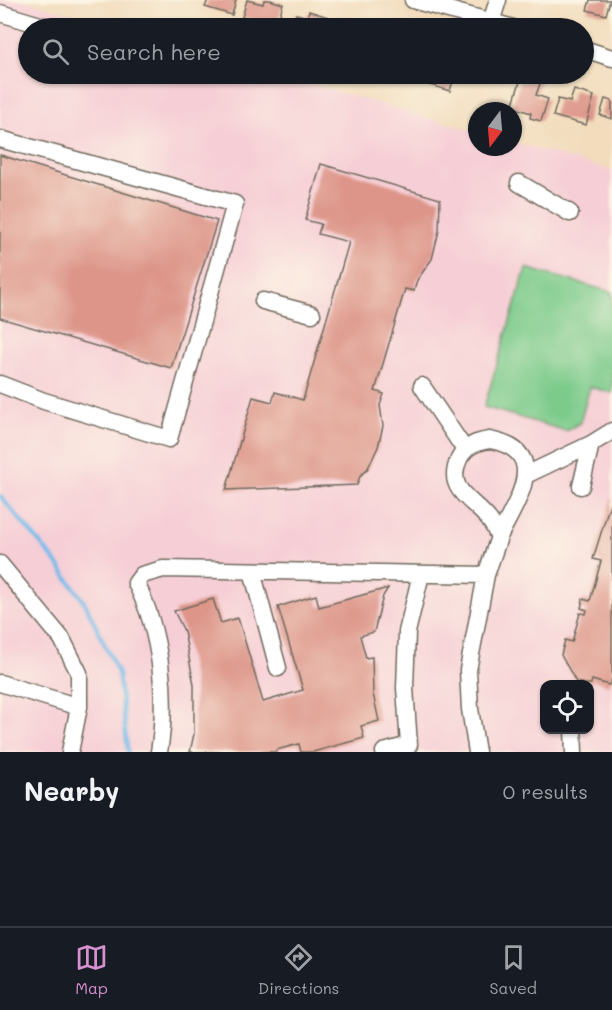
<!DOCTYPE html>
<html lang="en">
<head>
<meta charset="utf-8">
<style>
  body { margin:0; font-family:Mali,sans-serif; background:#242831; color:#f1f3f6 }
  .controls { position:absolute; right:18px; bottom:18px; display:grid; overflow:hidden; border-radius:12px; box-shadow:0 2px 4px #0004 }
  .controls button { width:54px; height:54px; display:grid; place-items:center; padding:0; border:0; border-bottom:2px solid #363941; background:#171b24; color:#f1f3f6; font:30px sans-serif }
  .compass { position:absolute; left:468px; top:102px; width:54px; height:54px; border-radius:50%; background:#171b24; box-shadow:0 2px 4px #0004; rotate:196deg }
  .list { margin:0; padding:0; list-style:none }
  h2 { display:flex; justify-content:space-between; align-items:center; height:78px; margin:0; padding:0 24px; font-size:26px }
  h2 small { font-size:20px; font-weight:400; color:#9ea1a6 }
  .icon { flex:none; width:33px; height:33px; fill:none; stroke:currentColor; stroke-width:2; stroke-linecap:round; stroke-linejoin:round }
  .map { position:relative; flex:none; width:612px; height:752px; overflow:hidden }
  .search { position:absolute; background:#171b24; box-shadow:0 2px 4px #0004; left:18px; right:18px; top:18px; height:66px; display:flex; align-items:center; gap:15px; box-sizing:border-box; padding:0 21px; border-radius:33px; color:#9ea1a6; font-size:22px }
  .sheet { height:174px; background:#171b24 }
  nav { display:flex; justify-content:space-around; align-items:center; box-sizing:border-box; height:84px; border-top:2px solid #363941; background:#171b24; font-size:16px; color:#9ea1a6 }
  nav a { display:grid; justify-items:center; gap:3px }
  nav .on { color:#d690ce }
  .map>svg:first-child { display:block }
  .built { fill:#f6cfd6; fill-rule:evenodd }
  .grass { fill:#7ccb8b; stroke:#547b5b; stroke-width:1.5 }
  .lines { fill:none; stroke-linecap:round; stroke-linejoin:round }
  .stream { stroke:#72bbea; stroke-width:4 }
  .building { fill:#dd9589 }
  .minor-casing { stroke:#71695e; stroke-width:19 }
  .minor { stroke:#fff; stroke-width:16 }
</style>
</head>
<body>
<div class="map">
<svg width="612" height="752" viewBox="0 0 612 752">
  <rect width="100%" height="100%" fill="#fcf5e5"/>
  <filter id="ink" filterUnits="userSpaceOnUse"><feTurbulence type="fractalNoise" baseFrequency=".0167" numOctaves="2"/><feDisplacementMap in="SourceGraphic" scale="12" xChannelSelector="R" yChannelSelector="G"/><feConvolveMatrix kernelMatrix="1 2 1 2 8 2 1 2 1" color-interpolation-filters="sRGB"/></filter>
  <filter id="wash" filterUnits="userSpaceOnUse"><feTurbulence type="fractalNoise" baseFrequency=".008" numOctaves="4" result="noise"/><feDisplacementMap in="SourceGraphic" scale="24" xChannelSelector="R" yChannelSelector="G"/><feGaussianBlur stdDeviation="1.35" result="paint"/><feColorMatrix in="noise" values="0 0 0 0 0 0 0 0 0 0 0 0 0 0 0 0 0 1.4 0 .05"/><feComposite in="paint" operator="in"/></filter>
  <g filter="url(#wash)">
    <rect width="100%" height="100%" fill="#f2dcbc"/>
    <!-- built -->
    <path class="built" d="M0,0h22l98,28h-92v46h248l201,58v15h36v-5l99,29v581h-612zM544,684h46v46h-46z"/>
    <!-- grass -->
    <path class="grass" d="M526,268l86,24v101l-22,-6 -10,36 -14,8 -82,-24z"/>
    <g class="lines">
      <!-- stream -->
      <path class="stream" d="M0,496l56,66 29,41 33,70 10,79"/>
    </g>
    <g id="blocks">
      <!-- building -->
      <path class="building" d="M208,0h28l-4,15 -27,-8z
        M247,0l16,4 1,-4h6l13,4 -7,24 -34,-11z
        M590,0h20l-4,15 -19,-5z
        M309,11l19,6 -3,11h-33l4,-14 11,3z
        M423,74h32l-5,17 -30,-9z
        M522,75l19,6 -5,14 12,4 -7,22 -11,-3 1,-5 -19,-6z
        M574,90l20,6 -8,29 -33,-9 5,-17 12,3z
        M605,99l7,2v18l-12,-4z
        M0,155l217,66 -46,147 -171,-50z
        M321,164l119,35 -1,32 -7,28 -15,21 -3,11 -9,-2 -30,102 9,3 -4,11 3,21 -5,21 -10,21 -8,8 -3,9 -131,5 27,-93 19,5 3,-10 28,8 46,-158 -31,-8 3,-10 -16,-4z
        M612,497v182l-3,6 -17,-5 -1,4h-5l-10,-2 -15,-27 4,-15 7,2 8,-29 6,1 1,-4 -6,-2 2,-9 7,2 11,-40 -8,-2z
        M388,588l-5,8 -9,36 -14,4 6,22 6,-1 1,37 6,27 -18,5 3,12 -51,14h-12l-2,-8 -23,6 1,2h-87l4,-18v-49l-10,-54 -10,-20 39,-12 8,24 17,-5 25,84 40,-12 -25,-83 38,-12 3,12z"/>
    </g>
  </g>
  <g filter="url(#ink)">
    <use href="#blocks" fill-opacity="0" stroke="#71695e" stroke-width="1.5"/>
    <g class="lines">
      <defs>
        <path id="minor" d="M413,0l100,28
          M0,13l50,15
          M491,22l7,-22
          M584,49l28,9
          M0,139l235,65 -66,235 -125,-38 -44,-17
          M519,183l51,30
          M263,301l49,13
          M422,386l43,64
          M490,440c63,12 25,63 9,97 -3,-5 -5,-11 -9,-16 -15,-21 -46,-30 -31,-62 7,-14 18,-17 31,-19z
          M591,444l21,-13
          M526,475l65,-31 -10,42
          M0,564l62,75 17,34v34l-9,45
          M252,571l26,97
          M0,683l79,24
          M573,730l1,22
          M159,752c9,-54 2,-120 -23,-169l6,-8 21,-6 323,6
          M384,752l25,-7 -4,-57 2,-56 14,-58
          M477,752l-7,-43 -2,-39 18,-95 13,-38"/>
      </defs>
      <!-- minor casing -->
      <use href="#minor" class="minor-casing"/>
      <!-- minor -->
      <use href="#minor" class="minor"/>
    </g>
  </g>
</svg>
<div class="controls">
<button><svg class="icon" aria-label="locate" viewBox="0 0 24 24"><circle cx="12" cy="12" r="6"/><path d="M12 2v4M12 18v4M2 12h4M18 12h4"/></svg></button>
</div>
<svg class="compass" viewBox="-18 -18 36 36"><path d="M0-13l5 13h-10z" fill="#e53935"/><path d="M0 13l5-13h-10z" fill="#9ea1a6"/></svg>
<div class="search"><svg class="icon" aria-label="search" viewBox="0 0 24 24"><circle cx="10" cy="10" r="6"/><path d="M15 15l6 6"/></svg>Search here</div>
</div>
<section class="sheet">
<h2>Nearby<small>0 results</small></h2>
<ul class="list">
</ul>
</section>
<nav>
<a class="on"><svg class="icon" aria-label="map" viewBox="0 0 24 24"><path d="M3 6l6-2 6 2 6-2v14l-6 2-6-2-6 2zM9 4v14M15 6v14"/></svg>Map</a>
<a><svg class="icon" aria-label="directions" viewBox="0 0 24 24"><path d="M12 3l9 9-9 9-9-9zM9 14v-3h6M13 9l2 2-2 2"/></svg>Directions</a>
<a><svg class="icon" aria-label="saved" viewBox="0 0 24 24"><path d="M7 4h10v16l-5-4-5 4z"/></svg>Saved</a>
</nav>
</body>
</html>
